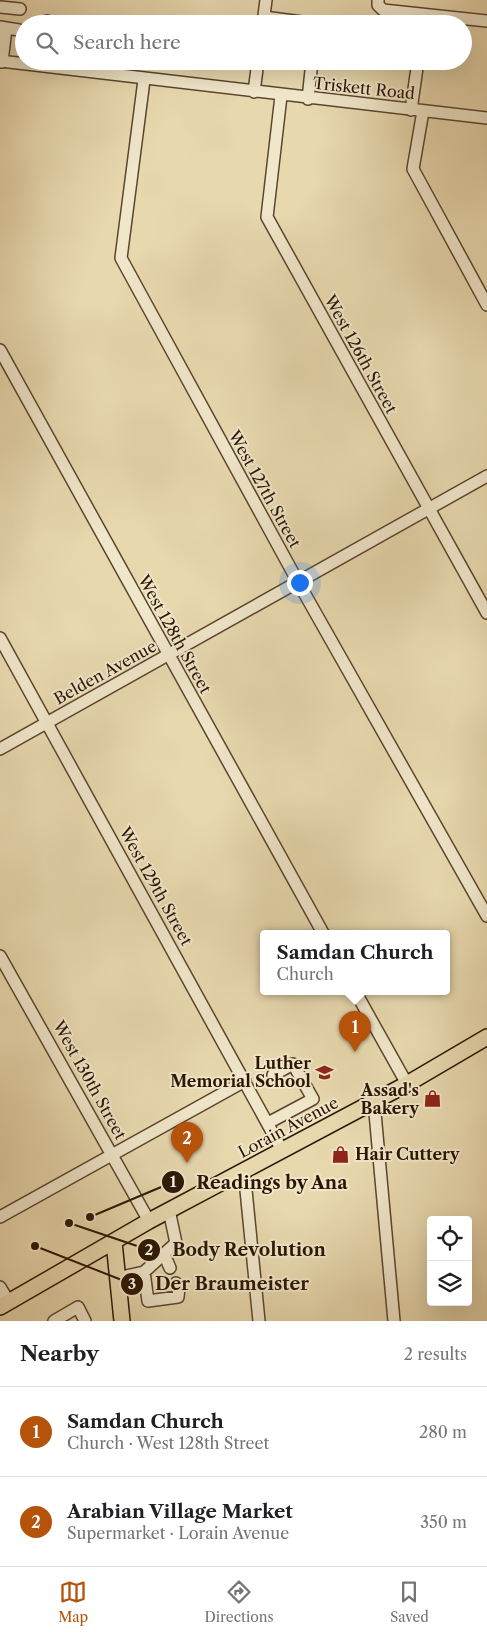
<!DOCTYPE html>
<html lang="en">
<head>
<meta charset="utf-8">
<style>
  body { margin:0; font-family:"Libre Caslon Text",serif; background:#f6f6f6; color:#202124 }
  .controls { position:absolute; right:15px; bottom:15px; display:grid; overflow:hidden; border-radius:5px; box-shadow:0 5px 20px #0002 }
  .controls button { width:45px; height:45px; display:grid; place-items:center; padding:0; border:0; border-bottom:1px solid #e0e0e0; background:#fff; color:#202124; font:25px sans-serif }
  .you { position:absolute; left:299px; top:582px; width:18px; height:18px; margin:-12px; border:4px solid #fff; border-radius:50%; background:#1a73e8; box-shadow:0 0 0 8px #1a73e833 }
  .badge { display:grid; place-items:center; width:32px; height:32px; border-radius:50%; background:#b45309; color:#fff; font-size:16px; font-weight:700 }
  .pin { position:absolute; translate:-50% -41px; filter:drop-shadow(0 1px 2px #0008) }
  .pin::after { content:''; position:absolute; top:26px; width:18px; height:15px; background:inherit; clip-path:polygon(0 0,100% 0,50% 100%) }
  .popup { position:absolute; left:260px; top:930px; width:190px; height:65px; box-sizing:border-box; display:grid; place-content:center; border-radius:5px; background:#fff; filter:drop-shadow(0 1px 4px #0005); font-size:16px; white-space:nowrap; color:#757577 }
  .popup b { font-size:19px; color:#202124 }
  .popup::after { content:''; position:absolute; left:50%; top:100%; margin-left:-10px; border:10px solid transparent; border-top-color:#fff }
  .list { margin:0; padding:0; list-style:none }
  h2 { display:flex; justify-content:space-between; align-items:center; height:65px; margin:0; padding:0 20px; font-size:21px }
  h2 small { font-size:16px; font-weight:400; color:#757577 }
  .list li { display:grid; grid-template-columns:32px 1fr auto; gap:15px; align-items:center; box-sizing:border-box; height:90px; padding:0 20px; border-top:1px solid #e0e0e0 }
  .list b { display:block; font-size:19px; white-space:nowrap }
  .list p { margin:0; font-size:16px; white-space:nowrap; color:#757577 }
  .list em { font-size:16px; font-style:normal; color:#757577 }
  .icon { flex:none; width:28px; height:28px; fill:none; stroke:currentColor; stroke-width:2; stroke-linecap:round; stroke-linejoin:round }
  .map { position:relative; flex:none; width:487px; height:1321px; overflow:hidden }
  .search { position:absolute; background:#fff; box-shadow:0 5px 20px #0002; left:15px; right:15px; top:15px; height:55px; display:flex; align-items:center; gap:12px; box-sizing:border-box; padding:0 18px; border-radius:28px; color:#757577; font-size:19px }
  .sheet { height:245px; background:#fff }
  nav { display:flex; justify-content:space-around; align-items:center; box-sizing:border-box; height:70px; border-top:1px solid #e0e0e0; background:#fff; font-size:14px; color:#757577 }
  nav a { display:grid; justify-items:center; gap:2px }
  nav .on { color:#b45309 }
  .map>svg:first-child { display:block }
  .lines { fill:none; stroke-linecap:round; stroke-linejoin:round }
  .minor-casing { stroke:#5a462e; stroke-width:14 }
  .major-casing { stroke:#2b1603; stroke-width:18 }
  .minor { stroke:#f0e6ca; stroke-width:11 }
  .major { stroke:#e8d8ae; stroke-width:15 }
  .labels { text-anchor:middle; stroke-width:4; stroke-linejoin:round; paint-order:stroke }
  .street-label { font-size:16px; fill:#2b1603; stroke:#f0e6ca }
  .poi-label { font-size:16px; font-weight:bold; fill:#2b1603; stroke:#f0e6ca; text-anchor:end }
  .leader { fill:none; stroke:#2b1603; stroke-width:2 }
  .callout-dot { fill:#2b1603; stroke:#f0e6ca; stroke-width:2 }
  .mark-label { font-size:15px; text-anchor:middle; font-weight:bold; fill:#fff }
  .callout-label { font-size:18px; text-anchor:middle; font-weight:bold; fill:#2b1603; stroke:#f0e6ca; stroke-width:4; stroke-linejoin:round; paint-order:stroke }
</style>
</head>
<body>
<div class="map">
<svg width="487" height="1321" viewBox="0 0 487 1321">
  <rect width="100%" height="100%" fill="#e8d8ae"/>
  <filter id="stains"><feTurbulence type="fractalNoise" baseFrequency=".004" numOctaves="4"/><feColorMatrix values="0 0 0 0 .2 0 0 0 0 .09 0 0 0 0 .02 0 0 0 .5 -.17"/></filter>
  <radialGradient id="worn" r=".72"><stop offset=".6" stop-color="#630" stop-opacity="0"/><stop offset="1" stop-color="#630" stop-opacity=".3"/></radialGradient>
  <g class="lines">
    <defs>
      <path id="minor" d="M378,0v5l5,5 104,11
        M0,7l20,2
        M264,17l53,7
        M263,23l3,-23
        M47,24v-3
        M0,27l19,3
        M0,61l487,57
        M2,62l4,-34
        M144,80l-23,178 177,324 189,334
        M254,92l4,-31
        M281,96l-14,121 220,396
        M308,99l4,-38
        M411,110l7,-49
        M423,111l-10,58 74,136
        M0,350l323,583
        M0,638l282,512
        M0,749l487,-273
        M0,956l149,265
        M355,991l52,93
        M374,1102l20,219
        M268,1123l45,-24 -20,-35 -20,11
        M244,1170l15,151
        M0,1217l245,-136
        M164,1254l6,14
        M144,1272l4,29 30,-4 1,-9 -3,-5
        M117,1278l27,-6 32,-29 -7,-33
        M0,1287l9,15
        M54,1321l24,-14 7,14"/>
      <path id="major" d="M114,1242l8,79
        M0,1307l149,-86 258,-137 80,-47"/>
    </defs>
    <!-- minor casing -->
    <use href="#minor" class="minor-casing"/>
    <!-- major casing -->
    <use href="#major" class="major-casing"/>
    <!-- minor -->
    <use href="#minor" class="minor"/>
    <!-- major -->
    <use href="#major" class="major"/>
  </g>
  <!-- icons -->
  <defs>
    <symbol id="school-bare" viewBox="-9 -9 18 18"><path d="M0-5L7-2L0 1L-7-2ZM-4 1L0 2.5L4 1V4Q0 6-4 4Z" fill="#8f2418" stroke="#f0e6ca" stroke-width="2.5" paint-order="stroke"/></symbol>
    <symbol id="shop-bare" viewBox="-9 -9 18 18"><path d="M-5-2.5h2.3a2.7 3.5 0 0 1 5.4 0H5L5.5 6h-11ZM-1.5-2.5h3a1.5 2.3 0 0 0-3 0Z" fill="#8f2418" stroke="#f0e6ca" stroke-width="2.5" paint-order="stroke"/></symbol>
  </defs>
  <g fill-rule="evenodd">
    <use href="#school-bare" x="312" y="1060" width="25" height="25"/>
    <use href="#shop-bare" x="420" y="1086" width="25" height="25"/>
    <use href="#shop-bare" x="328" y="1142" width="25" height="25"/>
  </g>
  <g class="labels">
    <!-- street labels -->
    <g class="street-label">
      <text transform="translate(364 88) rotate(6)" y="6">Triskett Road</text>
      <text transform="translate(361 354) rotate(61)" y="6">West 126th Street</text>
      <text transform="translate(265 489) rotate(61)" y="6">West 127th Street</text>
      <text transform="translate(175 634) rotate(61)" y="6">West 128th Street</text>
      <text transform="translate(105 672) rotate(-29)" y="6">Belden Avenue</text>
      <text transform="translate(156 886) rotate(61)" y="6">West 129th Street</text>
      <text transform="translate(90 1080) rotate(61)" y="6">West 130th Street</text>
      <text transform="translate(288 1127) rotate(-28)" y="6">Lorain Avenue</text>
    </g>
    <!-- poi labels -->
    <g class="poi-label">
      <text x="311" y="1069">Luther<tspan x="311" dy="18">Memorial School</tspan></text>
      <text x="419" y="1096">Assad's<tspan x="419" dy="18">Bakery</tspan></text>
      <text x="355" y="1160" text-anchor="start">Hair Cuttery</text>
    </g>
  </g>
  <!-- callouts -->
  <path class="leader" d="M90 1217L173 1182M69 1223L149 1250M35 1246L132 1284"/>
  <g class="callout-dot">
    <circle cx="90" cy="1217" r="5"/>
    <circle cx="69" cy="1223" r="5"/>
    <circle cx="35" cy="1246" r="5"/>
    <circle cx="173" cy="1182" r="12"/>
    <circle cx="149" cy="1250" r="12"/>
    <circle cx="132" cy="1284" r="12"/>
  </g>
  <g class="mark-label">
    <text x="173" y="1187">1</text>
    <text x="149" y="1255">2</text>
    <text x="132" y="1289">3</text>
  </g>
  <g class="callout-label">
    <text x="272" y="1189">Readings by Ana</text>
    <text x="249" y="1256">Body Revolution</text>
    <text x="232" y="1290">Der Braumeister</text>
  </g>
  <rect width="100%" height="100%" filter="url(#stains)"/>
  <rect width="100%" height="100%" fill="url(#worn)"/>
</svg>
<div class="controls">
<button><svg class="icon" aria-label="locate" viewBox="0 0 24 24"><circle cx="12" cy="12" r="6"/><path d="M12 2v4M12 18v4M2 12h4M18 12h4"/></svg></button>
<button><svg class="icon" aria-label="layers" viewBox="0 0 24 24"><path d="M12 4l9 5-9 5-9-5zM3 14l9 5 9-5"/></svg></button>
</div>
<div class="you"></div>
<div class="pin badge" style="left:355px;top:1052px">1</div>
<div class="popup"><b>Samdan Church</b>Church</div>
<div class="pin badge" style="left:187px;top:1163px">2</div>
<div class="search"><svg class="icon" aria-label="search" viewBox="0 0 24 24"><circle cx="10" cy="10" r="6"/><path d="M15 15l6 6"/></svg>Search here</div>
</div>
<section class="sheet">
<h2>Nearby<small>2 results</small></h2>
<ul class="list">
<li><span class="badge">1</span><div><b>Samdan Church</b><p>Church · West 128th Street</p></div><em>280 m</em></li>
<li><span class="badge">2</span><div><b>Arabian Village Market</b><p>Supermarket · Lorain Avenue</p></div><em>350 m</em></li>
</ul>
</section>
<nav>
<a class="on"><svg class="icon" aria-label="map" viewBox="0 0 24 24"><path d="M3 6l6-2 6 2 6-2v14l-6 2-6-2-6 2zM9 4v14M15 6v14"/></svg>Map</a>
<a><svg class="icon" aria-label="directions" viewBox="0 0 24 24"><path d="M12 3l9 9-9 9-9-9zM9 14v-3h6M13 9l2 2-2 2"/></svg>Directions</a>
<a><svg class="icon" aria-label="saved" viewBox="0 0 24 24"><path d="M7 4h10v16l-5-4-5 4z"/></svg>Saved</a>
</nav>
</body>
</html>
